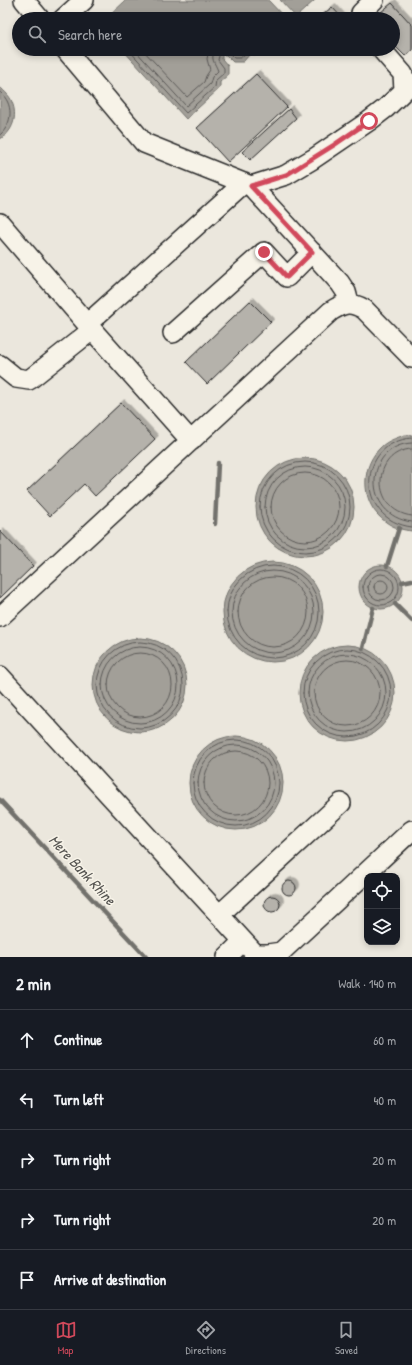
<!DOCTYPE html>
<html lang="en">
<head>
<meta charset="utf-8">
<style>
  body { margin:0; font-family:"Patrick Hand",sans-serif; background:#242831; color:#f1f3f6 }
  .controls { position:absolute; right:12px; bottom:12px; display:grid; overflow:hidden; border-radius:8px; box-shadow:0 2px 6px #0003 }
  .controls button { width:36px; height:36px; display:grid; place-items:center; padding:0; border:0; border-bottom:1px solid #363941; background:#171b24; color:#f1f3f6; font:20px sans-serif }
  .stop { position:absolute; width:12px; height:12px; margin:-9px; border:3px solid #d1495b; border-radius:50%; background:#fff }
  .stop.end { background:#d1495b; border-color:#fff; box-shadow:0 1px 4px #0008 }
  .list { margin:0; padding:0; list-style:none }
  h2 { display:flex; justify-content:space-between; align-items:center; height:52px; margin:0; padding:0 16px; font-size:17px }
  h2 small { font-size:13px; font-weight:400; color:#9ea1a6 }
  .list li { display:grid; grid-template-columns:26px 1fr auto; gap:12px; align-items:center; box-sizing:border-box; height:60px; padding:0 16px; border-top:1px solid #363941 }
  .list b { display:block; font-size:15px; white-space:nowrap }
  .list em { font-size:13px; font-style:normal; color:#9ea1a6 }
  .icon { flex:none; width:22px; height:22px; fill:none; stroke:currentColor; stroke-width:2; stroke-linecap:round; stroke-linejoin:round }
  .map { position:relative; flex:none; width:412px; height:957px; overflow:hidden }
  .search { position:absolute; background:#171b24; box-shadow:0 2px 6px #0003; left:12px; right:12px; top:12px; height:44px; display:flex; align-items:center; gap:10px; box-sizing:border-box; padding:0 14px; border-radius:22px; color:#9ea1a6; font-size:15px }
  .sheet { height:352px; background:#171b24 }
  nav { display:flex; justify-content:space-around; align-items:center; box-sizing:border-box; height:56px; border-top:1px solid #363941; background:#171b24; font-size:11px; color:#9ea1a6 }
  nav a { display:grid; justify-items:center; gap:2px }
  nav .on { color:#d1495b }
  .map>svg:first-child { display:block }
  .water { fill:#a29f98; stroke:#72716c }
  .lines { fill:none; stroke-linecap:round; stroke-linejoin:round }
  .shore { stroke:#5b5957; stroke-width:1 }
  .stream { stroke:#72716c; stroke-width:4.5 }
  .building { fill:#b5b2ab; stroke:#2b2b2b; filter:url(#shadow) }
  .minor-casing { stroke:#2b2b2b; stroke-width:22 }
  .minor { stroke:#f7f3e8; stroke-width:19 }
  .route { stroke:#d1495b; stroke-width:5 }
  .labels { text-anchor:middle; stroke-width:3; stroke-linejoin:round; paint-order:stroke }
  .water-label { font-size:15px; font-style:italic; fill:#555451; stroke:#f7f3e8 }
</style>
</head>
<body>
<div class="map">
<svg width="412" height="957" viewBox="0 0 412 957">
  <defs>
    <filter id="shadow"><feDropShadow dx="3.5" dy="-3.5" stdDeviation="0" flood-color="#0004"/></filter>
  </defs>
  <rect width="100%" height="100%" fill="#ebe7dd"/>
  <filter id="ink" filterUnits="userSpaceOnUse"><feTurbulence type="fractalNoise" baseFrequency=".025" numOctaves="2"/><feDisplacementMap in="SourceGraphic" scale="8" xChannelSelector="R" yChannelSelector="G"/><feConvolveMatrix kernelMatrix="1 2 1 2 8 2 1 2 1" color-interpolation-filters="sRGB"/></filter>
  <g filter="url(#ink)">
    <!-- water -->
    <path class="water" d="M126,0h142l18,19h-180z
      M280,0h35l-19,17z
      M122,49h140l-6,6 -6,-1 -7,8h-10l-7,-7h-4v4l6,7v9l-8,7v6l-34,31z
      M0,87c5,5 10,9 12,15 6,14 1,30 -12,37z
      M405,435h7v96c-9,-1 -18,-3 -26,-9 -24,-16 -27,-52 -7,-73 7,-8 17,-11 26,-14z
      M256 507a49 49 0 1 1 98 0a49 49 0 1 1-98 0Z
      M223 612a50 50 0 1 1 100 0a50 50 0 1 1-100 0Z
      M359 587a22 22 0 1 1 44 0a22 22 0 1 1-44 0Z
      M93 685a47 47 0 1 1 94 0a47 47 0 1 1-94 0Z
      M299 693a48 48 0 1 1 96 0a48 48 0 1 1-96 0Z
      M189 783a47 47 0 1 1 94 0a47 47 0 1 1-94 0Z"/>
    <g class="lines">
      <!-- shore -->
      <path class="shore" d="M128,49l58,64 29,-26 1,-7 8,-7v-5l-6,-8 2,-8 7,-1 7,7h6l9,-7h6l2,-2
        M134,49l52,57 24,-22 2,-7 6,-6c-3,-9 -9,-12 -2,-22
        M142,49l45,48 17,-15 2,-6 4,-6 -3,-11 2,-10
        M0,92c14,12 13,31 0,43
        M412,438c-55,4 -58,82 0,89
        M412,443c-48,2 -51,73 0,79
        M412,449c-41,2 -42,62 0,67
        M260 507a45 45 0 1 1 90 0a45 45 0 1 1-90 0Z
        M265 507a40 40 0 1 1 80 0a40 40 0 1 1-80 0Z
        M271 507a34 34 0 1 1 68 0a34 34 0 1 1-68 0Z
        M227 612a46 46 0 1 1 92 0a46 46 0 1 1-92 0Z
        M363 587a18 18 0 1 1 36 0a18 18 0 1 1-36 0Z
        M232 612a41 41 0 1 1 82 0a41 41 0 1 1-82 0Z
        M368 587a13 13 0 1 1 26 0a13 13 0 1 1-26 0Z
        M238 612a35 35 0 1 1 70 0a35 35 0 1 1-70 0Z
        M374 587a7 7 0 1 1 14 0a7 7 0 1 1-14 0Z
        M97 685a43 43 0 1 1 86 0a43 43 0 1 1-86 0Z
        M102 685a38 38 0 1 1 76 0a38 38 0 1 1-76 0Z
        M303 693a44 44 0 1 1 88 0a44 44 0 1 1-88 0Z
        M108 685a32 32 0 1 1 64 0a32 32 0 1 1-64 0Z
        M308 693a39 39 0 1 1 78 0a39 39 0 1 1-78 0Z
        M314 693a33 33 0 1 1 66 0a33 33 0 1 1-66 0Z
        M193 783a43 43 0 1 1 86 0a43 43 0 1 1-86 0Z
        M198 783a38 38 0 1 1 76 0a38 38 0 1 1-76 0Z
        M204 783a32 32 0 1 1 64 0a32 32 0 1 1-64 0Z"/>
      <!-- stream -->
      <path class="stream" d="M215,524l3,-61
        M387,566l12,-38
        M402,582l10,-2
        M395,604l17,17
        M363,648l10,-40
        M0,800l146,157"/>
    </g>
    <!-- building -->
    <path class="building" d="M392,3l20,22v25l-7,6 -9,-9 -1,1 -2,-2v-4l2,-1 -2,-2v-20h-16l-2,-2z
      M332,7l11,12h-25z
      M256,74l31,33 -59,55 -31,-34z
      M289,109l7,9 -46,42 -8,-8z
      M250,301l21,21 -64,62 -21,-22z
      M121,403l34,36 -60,57 -11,-12 -34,32 -23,-25z
      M0,531l33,35 -33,32z
      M282 888a7 7 0 1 1 14 0a7 7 0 1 1-14 0Z
      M264 904a8 8 0 1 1 16 0a8 8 0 1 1-16 0Z"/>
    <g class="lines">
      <defs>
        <path id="minor" d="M24,0l16,19
          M63,19l21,-19
          M361,19v-6l13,-13
          M65,49l79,94 107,43 89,97 6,9 3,11
          M381,49l22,25 1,16
          M251,186l35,-11 27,-16 56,-38 17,-13 26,-25
          M0,223l87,101 104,117
          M87,324l157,-141
          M173,333l91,-81 23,25 25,-25
          M0,365l16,13 13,2 63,-50
          M0,617l331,-306c13,-8 19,-10 33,-2l48,49
          M0,676l258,281
          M219,915l122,-112
          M256,954h12l13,-2 131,-122
          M227,957l16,-16"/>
      </defs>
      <!-- minor casing -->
      <use href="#minor" class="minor-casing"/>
      <!-- minor -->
      <use href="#minor" class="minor"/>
    </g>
  </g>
  <g class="lines" filter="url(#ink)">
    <!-- route -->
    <path class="route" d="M264,252l23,25 25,-25 -61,-66 35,-11 48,-30 35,-24"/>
  </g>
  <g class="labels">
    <!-- water labels -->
    <g class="water-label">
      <text transform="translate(82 870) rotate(47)" y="5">Mere Bank Rhine</text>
    </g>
  </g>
</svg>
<div class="controls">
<button><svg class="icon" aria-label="locate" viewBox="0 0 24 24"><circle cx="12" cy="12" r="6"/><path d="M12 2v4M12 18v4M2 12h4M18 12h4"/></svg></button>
<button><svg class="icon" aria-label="layers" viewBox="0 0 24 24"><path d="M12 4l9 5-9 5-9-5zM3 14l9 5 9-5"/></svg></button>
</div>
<div class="stop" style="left:369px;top:121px"></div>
<div class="stop end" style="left:264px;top:252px"></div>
<div class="search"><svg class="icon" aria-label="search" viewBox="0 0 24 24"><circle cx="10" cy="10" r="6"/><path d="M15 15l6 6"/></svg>Search here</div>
</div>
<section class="sheet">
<h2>2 min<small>Walk · 140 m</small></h2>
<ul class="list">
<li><svg class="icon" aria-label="ahead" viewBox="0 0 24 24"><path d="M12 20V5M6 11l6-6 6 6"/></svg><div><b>Continue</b></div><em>60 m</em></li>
<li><svg class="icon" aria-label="left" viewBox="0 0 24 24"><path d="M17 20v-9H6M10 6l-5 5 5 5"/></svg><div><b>Turn left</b></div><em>40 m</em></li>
<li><svg class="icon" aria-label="right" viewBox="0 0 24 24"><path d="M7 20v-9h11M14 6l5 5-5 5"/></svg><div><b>Turn right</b></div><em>20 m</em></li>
<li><svg class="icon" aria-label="right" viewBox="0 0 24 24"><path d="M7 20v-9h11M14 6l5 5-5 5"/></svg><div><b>Turn right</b></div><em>20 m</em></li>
<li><svg class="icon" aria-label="arrive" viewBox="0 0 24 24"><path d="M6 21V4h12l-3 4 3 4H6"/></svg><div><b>Arrive at destination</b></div></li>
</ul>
</section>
<nav>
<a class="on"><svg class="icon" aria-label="map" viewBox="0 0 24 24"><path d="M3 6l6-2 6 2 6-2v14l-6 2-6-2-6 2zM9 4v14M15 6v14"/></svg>Map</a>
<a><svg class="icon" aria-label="directions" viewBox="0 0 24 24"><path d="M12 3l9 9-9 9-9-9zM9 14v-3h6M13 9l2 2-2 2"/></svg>Directions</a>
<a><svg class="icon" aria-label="saved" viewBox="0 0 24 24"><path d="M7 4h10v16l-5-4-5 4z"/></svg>Saved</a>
</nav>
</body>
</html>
